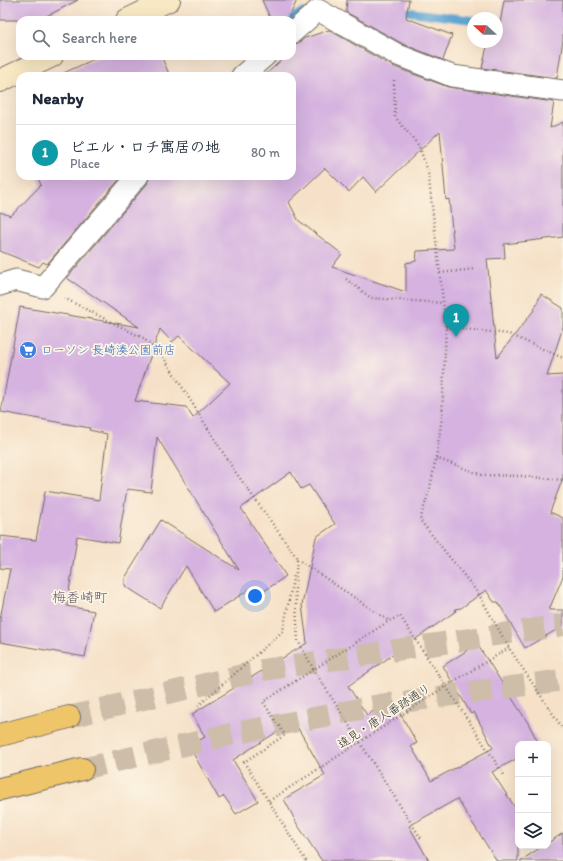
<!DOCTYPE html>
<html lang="en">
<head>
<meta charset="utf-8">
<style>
  body { margin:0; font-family:Itim,"Klee One",sans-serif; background:#f6f6f7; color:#1f2937 }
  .controls { position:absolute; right:12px; bottom:12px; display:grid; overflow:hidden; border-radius:8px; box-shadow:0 4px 16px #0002 }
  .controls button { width:36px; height:36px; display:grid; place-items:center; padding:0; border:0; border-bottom:1px solid #e0e1e3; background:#fff; color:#1f2937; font:20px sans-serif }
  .compass { position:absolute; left:467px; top:12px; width:36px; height:36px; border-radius:50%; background:#fff; box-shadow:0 4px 16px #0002; rotate:291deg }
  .you { position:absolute; left:255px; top:596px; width:14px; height:14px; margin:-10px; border:3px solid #fff; border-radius:50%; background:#1a73e8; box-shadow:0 0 0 6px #1a73e833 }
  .badge { display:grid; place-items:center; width:26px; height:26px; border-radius:50%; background:#0b8043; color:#fff; font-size:13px; font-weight:700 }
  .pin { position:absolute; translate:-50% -33px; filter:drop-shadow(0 1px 2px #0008) }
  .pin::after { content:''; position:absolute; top:21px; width:14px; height:12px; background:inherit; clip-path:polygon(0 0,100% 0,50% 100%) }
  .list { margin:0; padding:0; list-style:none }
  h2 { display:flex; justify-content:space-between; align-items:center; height:52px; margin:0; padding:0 16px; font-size:17px }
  h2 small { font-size:13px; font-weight:400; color:#747a83 }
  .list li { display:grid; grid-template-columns:26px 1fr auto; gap:12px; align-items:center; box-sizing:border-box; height:56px; padding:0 16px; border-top:1px solid #e0e1e3 }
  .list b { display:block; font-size:15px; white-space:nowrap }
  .list p { margin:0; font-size:13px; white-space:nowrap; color:#747a83 }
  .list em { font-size:13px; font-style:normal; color:#747a83 }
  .icon { flex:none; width:22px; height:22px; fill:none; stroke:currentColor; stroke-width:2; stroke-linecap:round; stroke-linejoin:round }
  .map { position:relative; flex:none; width:563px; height:861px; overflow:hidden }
  .search { position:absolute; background:#fff; box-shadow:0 4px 16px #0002; left:16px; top:16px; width:280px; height:44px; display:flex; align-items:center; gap:10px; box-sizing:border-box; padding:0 14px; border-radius:12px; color:#747a83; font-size:15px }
  .panel { position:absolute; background:#fff; box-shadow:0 4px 16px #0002; left:16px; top:72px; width:280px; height:108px; border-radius:12px }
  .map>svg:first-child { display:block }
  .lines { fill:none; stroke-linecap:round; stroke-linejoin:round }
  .stream { stroke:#5aa3d1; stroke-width:8 }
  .building { fill:#d5b2e0; fill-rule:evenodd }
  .highway-tunnel { stroke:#cdbda9; stroke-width:22; stroke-dasharray:22 11; stroke-linecap:butt }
  .street-casing { stroke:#726b62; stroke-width:23 }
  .secondary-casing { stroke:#726b62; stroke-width:24 }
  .highway-casing { stroke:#726b62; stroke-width:24 }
  .path { stroke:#726b62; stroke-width:2.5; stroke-dasharray:1 3; stroke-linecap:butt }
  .street { stroke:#fff; stroke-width:21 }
  .secondary { stroke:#f8e8c3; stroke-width:22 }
  .highway { stroke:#eec569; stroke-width:22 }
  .labels { text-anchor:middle; stroke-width:3.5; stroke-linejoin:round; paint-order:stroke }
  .shop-label { font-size:12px; fill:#366cbe; stroke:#fcf5e5; text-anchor:start }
  .street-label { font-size:12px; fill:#2b2b2b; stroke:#fcf5e5 }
  .quarter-label { font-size:14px; fill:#665a6a; stroke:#fcf5e5 }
</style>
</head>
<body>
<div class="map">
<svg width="563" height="861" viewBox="0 0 563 861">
  <rect width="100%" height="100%" fill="#fcf5e5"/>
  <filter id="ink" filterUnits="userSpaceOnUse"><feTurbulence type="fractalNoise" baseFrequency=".025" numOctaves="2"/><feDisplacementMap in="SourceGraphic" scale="8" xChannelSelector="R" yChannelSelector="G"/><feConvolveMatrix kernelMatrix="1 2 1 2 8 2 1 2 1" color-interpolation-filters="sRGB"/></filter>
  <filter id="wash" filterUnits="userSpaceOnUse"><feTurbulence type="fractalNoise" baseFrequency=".012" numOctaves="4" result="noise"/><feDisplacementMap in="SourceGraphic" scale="16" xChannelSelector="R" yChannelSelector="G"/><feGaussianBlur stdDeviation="0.9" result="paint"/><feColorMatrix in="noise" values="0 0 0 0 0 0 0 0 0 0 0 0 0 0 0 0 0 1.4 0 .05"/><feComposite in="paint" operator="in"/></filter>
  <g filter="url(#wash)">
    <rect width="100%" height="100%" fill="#f6e1c8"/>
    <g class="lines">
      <!-- stream -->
      <path class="stream" d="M410,12l63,8
        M290,20l12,-8
        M497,24l14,2"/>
    </g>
    <g id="blocks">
      <!-- building -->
      <path class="building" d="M0,0h78l-39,20h-39z
        M262,0h35l-9,20h-17z
        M347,0h62l-3,18 46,17 -9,25 -40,-16 -57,-32z
        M504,0h59v40l-6,38 -75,-10 6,-26h9z
        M329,30l63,36 56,21 106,15 -4,26 13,-6v115l-59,7 1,14 -18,1 10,99 37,-48 7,-16 22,14v19l-16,49 16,-1v103l-13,34 13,6v58l-14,34h14v16l-38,22 -27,-46h-4l-8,-12 -25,18 -6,1 1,2 -108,75 19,29 25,-16 25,44 -6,3 20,35 62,-33 -19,-36 -3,2 -28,-48 34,-22 51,79 11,21h-21v14l-26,14 26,40v49h-21l-40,-62 -48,27 20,35h-107l-25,-37 -13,-25 41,-24 -31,-54 -61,39 25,41 -22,13 -12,-18 -5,3 -30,-53 16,-9 -13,-23 115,-71 -5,-38 14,-68 19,-13 -26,-39 -8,4 -10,-17 -50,36 45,68 -26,18 -5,-8 -41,26 -28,-46 -26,42 -35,-22v-8l36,-58 78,50 -82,-133 -6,55 -24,-3 -9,54 -41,-7 -10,70 27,5 -9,46 -85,-15v-23l10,-50 -10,-1v-32l36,4 9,-49 54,9 8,-66 -18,-4 1,-2 -89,-16 19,-105 119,20 -72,-49 80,-94 3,-8h142v-100h-28l22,-20h6v-11l8,-3 5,-4zM440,131l6,69 3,-1 5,50 -37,2 -1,10 -10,2v29l-74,-25 10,-13 -44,-34 -9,-18 36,-34 24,24 14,-15 13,15zM160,329l12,13 7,-6 51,47 -37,35 -7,-11 -51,-6z
        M101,56h60l9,20h-113z
        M37,176h85l-75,88 -4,-2 -4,5 -39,-16v-39l11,4 30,-31z
        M563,833v28h-43l23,-15h5v-3z"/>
    </g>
  </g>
  <g filter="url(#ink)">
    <use href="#blocks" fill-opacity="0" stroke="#726b62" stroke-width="1"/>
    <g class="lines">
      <!-- highway-tunnel -->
      <path class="highway-tunnel" d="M69,717l194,-47 300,-45
        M82,769l150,-35 148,-29 183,-25"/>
      <defs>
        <path id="street" d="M318,10l80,45 54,21 111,15
          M292,33l26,-23
          M242,76l23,-20
          M0,285l16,-5 27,7 95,-111"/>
        <path id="secondary" d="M127,20l42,-20
          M0,81l52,-25"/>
        <path id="highway" d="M0,735l69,-18
          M0,789l82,-20"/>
      </defs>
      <!-- street casing -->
      <use href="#street" class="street-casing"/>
      <!-- secondary casing -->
      <use href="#secondary" class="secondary-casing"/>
      <!-- highway casing -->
      <use href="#highway" class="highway-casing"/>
      <!-- path -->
      <path class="path" d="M394,80l1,37 24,29 9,25 18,156 -4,90 -6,41 -6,30 -10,32 58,73 31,55 54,81
        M440,273l35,-4
        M346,279l25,19 72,5
        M64,298l79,40 21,20 68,109 65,91 -2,28 3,55 16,29 108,170
        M446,327l63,7 54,24
        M436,458l46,17 39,1 42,4
        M297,559l92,62
        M198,706l85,-75 11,-57
        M269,801l177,-115 63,-38
        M306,861l-62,-99 41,-27 -22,-33 126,-81 11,-5 104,159"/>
      <!-- street -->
      <use href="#street" class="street"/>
      <!-- secondary -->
      <use href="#secondary" class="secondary"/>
      <!-- highway -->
      <use href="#highway" class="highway"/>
    </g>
  </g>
  <!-- icons -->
  <defs>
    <symbol id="supermarket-disc" viewBox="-11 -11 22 22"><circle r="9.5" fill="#3f7fe0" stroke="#fcf5e5"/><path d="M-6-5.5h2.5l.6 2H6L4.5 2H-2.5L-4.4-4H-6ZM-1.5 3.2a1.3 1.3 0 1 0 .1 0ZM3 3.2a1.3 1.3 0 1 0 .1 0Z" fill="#fff"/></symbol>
  </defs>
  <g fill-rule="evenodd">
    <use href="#supermarket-disc" x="18" y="340" width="20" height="20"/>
  </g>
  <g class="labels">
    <!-- shop labels -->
    <g class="shop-label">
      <text x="41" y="354">ローソン 長崎湊公園前店</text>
    </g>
    <!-- street labels -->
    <g class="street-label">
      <text transform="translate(384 716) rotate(-33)" y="4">遠見・唐人番跡通り</text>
    </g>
    <!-- quarter labels -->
    <g class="quarter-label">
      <text x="80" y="602">梅香崎町</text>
    </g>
  </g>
</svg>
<div class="controls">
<button>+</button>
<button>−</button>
<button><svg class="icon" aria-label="layers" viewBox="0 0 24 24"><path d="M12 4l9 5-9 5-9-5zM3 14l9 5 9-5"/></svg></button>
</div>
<svg class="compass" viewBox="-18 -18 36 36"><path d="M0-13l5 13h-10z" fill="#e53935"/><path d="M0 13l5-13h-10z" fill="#747a83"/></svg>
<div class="you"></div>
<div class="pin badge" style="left:456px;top:337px;background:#0f9aa8">1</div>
<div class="search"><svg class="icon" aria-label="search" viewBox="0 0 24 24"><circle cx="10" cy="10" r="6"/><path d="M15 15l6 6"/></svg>Search here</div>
<section class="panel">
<h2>Nearby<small></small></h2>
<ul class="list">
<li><span class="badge" style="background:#0f9aa8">1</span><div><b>ピエル・ロチ寓居の地</b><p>Place</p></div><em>80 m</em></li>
</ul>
</section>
</div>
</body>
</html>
